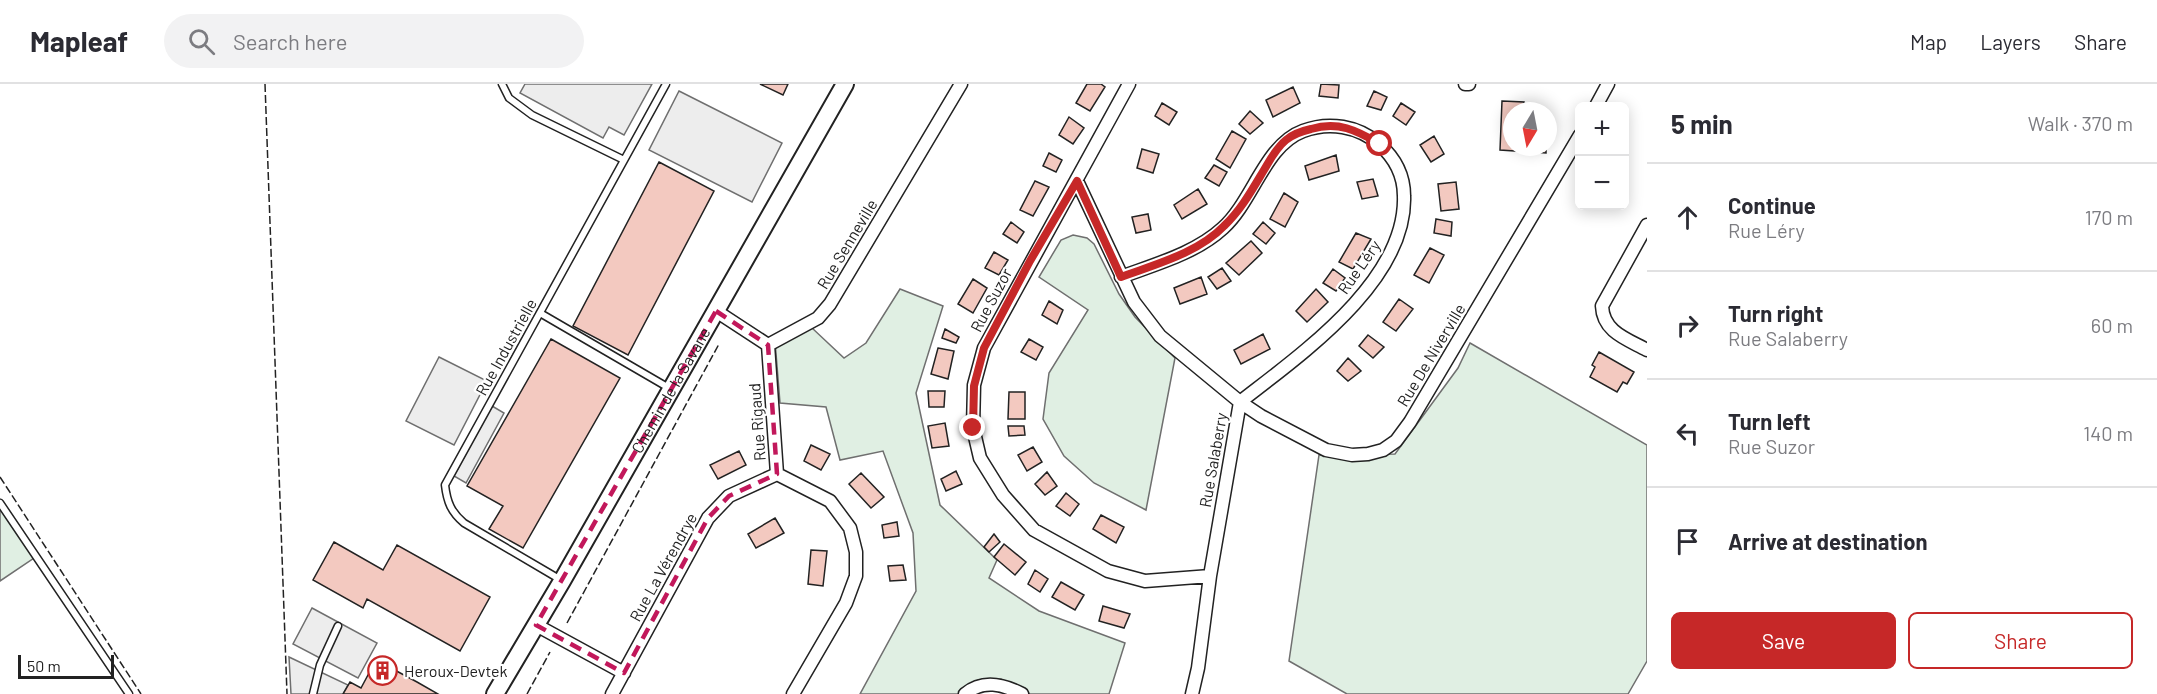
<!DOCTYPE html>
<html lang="en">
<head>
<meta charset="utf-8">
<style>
  body { margin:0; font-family:Barlow,sans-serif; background:#f2f2f3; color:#2b2b33 }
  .controls { position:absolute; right:18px; top:18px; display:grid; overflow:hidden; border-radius:9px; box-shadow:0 3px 15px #0003 }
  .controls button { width:54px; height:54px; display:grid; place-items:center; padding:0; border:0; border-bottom:2px solid #e1e1e2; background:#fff; color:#2b2b33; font:30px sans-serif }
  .compass { position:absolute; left:1503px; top:18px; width:54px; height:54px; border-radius:50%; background:#fff; box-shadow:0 3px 15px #0003; rotate:190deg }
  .scale { position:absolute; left:18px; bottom:15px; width:96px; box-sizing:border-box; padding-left:6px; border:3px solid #222; border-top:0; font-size:16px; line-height:21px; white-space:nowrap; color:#222; -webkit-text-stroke:4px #fff; paint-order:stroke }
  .stop { position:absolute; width:18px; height:18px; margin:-14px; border:4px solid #c62828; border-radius:50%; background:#fff }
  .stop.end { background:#c62828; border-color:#fff; box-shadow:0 2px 6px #0008 }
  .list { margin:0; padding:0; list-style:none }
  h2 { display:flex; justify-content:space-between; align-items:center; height:78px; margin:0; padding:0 24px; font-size:26px }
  h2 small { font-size:20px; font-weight:400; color:#7c7c81 }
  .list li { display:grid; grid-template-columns:39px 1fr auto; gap:18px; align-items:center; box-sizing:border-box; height:108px; padding:0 24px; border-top:2px solid #e1e1e2 }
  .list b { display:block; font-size:22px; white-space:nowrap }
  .list p { margin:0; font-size:20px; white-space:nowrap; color:#7c7c81 }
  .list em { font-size:20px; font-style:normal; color:#7c7c81 }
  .actions { display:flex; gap:12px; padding:18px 24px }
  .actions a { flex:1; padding:14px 0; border:2px solid #c62828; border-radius:9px; text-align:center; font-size:21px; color:#c62828 }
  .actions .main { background:#c62828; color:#fff }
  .icon { flex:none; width:33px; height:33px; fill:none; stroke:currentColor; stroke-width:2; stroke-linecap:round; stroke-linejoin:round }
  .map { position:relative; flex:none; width:1647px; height:610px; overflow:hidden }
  header { display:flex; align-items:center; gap:36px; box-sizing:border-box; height:84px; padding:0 30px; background:#fff; border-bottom:2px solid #e1e1e2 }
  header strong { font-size:28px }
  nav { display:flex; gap:33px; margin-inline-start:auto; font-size:21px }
  .search { width:420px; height:54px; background:#f2f2f3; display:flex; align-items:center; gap:15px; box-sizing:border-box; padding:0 21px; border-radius:33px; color:#7c7c81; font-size:22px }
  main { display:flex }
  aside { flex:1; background:#fff }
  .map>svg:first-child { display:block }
  .green { fill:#e0efe3; stroke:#6f6f6f; stroke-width:1.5 }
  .parking { fill:#ededed; stroke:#6f6f6f; stroke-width:1.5 }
  .building { fill:#f3c9c0; stroke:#222; stroke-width:1.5 }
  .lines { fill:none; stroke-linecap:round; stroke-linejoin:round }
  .lane-casing { stroke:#222; stroke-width:9 }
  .street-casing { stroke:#222; stroke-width:15 }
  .secondary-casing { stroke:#222; stroke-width:20 }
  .lane { stroke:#fff; stroke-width:6 }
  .street { stroke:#fff; stroke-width:12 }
  .secondary { stroke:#fff; stroke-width:16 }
  .fence { stroke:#222; stroke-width:1.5; stroke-dasharray:8 3; stroke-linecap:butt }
  .route { stroke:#c62828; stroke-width:8 }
  .marked { fill:none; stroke:#c2185b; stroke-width:4.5; stroke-dasharray:12 8; stroke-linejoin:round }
  .labels { text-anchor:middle; stroke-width:4.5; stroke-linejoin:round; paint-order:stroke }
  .street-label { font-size:16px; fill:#222; stroke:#fff }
  .poi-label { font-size:16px; fill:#222; stroke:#fff; text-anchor:start }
</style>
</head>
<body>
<header>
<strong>Mapleaf</strong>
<div class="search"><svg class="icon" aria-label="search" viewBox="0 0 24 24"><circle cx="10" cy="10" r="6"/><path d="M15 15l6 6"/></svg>Search here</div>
<nav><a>Map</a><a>Layers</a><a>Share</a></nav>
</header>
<main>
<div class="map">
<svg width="1647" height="610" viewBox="0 0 1647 610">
  <rect width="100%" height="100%" fill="#fff"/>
  <!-- green -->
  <path class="green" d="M1073,151l14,3 7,6 25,50 16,23 40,41 -29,152 -52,-27 -30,-27 -21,-37 6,-46 39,-63 -49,-33 22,-37z
    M900,205l43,17 -27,87 24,112 57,55 -8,18 50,33 86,32 -16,51h-79l-29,-15 -23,1 -16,9 -3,5h-99l56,-103 -3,-58 -30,-82 -43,9 -14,-53 -46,-4 -5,-62 36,-14 33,31 22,-15z
    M1470,259l177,102v216l-19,33h-281l-58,-33 30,-206 76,-1 63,-86z
    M0,424l34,50 -34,23z"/>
  <!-- parking -->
  <path class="parking" d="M525,0h127l-28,51 -15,-8 -6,11 -83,-45z
    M679,7l103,52 -30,59 -103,-52z
    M439,273l48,24 -33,64 -48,-24z
    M492,322l12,7 -38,70 -12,-7z
    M312,524l65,35 -19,35 -65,-34z
    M289,573l59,28 -5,9h-52z"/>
  <!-- building -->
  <path class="building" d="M760,0h28l-5,11z
    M1087,0h14l4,3 -15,24 -14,-8z
    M1321,0l18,1 -1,13 -19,-2z
    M1293,3l7,16 -27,14 -7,-17z
    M1374,7l13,6 -6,13 -14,-4z
    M1502,17l22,1 -1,9h-11v36h34v6l-46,-3z
    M1162,19l15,9 -8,13 -14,-9z
    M1401,19l14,9 -9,13 -13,-9z
    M1250,27l13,12 -13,11 -11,-10z
    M1069,33l15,11 -11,16 -14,-9z
    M1232,47l14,8 -16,29 -14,-9z
    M1434,52l10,18 -13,8 -11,-17z
    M1142,65l17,5 -6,19 -16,-5z
    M1049,69l13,7 -6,12 -13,-6z
    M1336,71l3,16 -30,9 -4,-14z
    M659,78l55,29 -86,164 -55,-29z
    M1214,81l13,7 -8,14 -14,-8z
    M1373,95l5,17 -16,3 -5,-17z
    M1035,97l14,6 -16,29 -13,-6z
    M1456,98l3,27 -18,2 -3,-27z
    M1198,105l9,15 -25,15 -8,-14z
    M1284,109l14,9 -13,25 -15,-8z
    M1148,130l3,16 -15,3 -4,-16z
    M1436,135l16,3 -1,14 -17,-3z
    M1011,138l13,10 -7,11 -14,-9z
    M1263,138l12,11 -9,11 -13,-10z
    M1356,149l15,6 -18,30 -14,-7z
    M1251,157l11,12 -23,22 -13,-12z
    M1430,164l14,7 -15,28 -15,-8z
    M994,168l14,8 -9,15 -14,-7z
    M1222,184l9,13 -14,8 -9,-12z
    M1333,185l12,9 -9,13 -13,-8z
    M1201,193l6,17 -27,10 -6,-16z
    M973,195l14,9 -14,25 -15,-9z
    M1316,205l12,13 -21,20 -11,-11z
    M1399,215l14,10 -17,22 -13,-9z
    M1049,217l14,9 -6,14 -15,-9z
    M945,245l14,8 -3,6 -14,-5z
    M1263,250l7,15 -29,15 -7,-14z
    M1368,251l16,12 -11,11 -14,-12z
    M551,255l69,39 -97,170 -34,-19 14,-23 -36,-20z
    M1029,255l14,8 -7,13 -15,-8z
    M938,264l16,3 -6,28 -17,-5z
    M1599,268l35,20 -7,12 -4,-2 -6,10 -27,-15 5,-10 -3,-2z
    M1348,274l13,13 -13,10 -11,-10z
    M928,307h17l-1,16h-15z
    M1009,308h16v27h-17z
    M945,339l4,23 -17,2 -4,-22z
    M1008,342h16l1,9 -16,1z
    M811,361l19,9 -9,16 -17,-9z
    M1033,363l9,15 -15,9 -9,-16z
    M739,367l7,14 -28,14 -8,-14z
    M956,387l6,13 -16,7 -5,-12z
    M1047,388l10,14 -12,9 -10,-11z
    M861,389l23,24 -13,11 -22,-24z
    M1066,409l13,11 -9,12 -14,-10z
    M1101,431l23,12 -8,16 -23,-14z
    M775,434l9,15 -28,15 -8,-14z
    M897,438l2,14 -15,2 -2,-13z
    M994,450l6,8 -11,10 -5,-5z
    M334,458l49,28 14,-25 93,52 -30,54 -93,-52 -4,9 -50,-28z
    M1004,460l22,18 -11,13 -21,-18z
    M811,466l16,1 -4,35 -15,-2z
    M903,481l3,15 -16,1 -2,-15z
    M1035,486l13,9 -8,13 -12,-8z
    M1061,498l23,13 -9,15 -23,-13z
    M1103,522l27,8 -6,14 -25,-7z
    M376,576l41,22 21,12h-95l7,-12 11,6z"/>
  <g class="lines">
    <defs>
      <path id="lane" d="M502,0l7,14 23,17 92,45
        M540,229l129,75
        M0,419l129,191
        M561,496l-97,-57c-13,-11 -17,-21 -19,-38l221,-401
        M313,610l7,-29 18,-39"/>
      <path id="street" d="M1129,0l-145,264 -10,37 -1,43 7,30 23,37 31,35 74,41 37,10 65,-5
        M1465,0h4
        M1596,22l12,-22
        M1077,97l57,121 26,34 80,66 -30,174 -12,92 -6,26
        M1647,141l-45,81c1,26 25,33 45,44
        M1121,193c35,-13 75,-24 102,-49 30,-27 42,-83 80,-97 26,-10 55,-5 76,13 16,14 25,32 25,52 3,85 -104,159 -164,206l21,14 65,34 26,5 16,-1 15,-4 13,-9 14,-19 170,-287
        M716,227l52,34 50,-27 12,-14 131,-220
        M768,261l9,129 53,27 20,27 6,24v24l-10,27 -53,91
        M536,541l88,48
        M612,610l96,-176 21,-22 48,-22
        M965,610c18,-15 38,-10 57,0"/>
      <g id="secondary">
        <path id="s1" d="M495,610l67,-113 283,-497"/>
      </g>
    </defs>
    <!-- lane casing -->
    <use href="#lane" class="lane-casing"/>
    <!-- street casing -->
    <use href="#street" class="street-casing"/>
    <!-- secondary casing -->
    <use href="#secondary" class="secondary-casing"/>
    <!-- lane -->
    <use href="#lane" class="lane"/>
    <!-- street -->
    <use href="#street" class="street"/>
    <!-- secondary -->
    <use href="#secondary" class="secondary"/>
    <!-- fence -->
    <path class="fence" d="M265,0l22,610
      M0,393l141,217
      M567,539l152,-279
      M527,610l23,-42"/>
  </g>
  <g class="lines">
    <!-- route -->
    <path class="route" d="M973,344l1,-42 10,-38 46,-87 47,-80 44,96c35,-13 77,-24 103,-51 17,-16 28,-36 40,-56 6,-10 12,-22 22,-30 6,-5 16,-9 25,-11 27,-8 45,1 69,15"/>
  </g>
  <!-- marked area -->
  <path class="marked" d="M716,227l52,34 9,129 -48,22 -21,22 -84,155 -88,-48z"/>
  <!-- icons -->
  <defs>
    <symbol id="building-ring" viewBox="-11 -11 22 22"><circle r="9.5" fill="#fff" stroke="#c62828" stroke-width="1.5"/><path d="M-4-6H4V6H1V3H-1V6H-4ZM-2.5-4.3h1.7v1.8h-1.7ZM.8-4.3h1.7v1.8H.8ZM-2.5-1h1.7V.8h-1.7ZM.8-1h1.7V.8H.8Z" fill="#c62828"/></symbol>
  </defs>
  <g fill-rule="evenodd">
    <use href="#building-ring" x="366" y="570" width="33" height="33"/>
  </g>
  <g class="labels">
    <!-- street labels -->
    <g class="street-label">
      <text transform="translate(847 160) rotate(-59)" y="6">Rue Senneville</text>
      <text transform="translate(1359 183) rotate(-55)" y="6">Rue Léry</text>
      <text transform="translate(991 216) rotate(-62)" y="6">Rue Suzor</text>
      <text transform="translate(506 263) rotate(-61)" y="6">Rue Industrielle</text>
      <text transform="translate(1431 271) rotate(-59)" y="6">Rue De Niverville</text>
      <text dy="6" stroke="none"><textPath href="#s1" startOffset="351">Chemin de la Savane</textPath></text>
      <text transform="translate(757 338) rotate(-94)" y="6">Rue Rigaud</text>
      <text transform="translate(1213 376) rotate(-80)" y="6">Rue Salaberry</text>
      <text transform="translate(663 483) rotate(-61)" y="6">Rue La Vérendrye</text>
    </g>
    <!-- poi labels -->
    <g class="poi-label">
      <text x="404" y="593">Heroux-Devtek</text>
    </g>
  </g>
</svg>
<div class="controls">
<button>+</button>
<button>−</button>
</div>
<svg class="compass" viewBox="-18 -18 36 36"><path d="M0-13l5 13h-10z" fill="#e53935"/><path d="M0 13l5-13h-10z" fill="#7c7c81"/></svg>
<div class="scale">50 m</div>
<div class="stop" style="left:1380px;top:60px"></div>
<div class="stop end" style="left:973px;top:344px"></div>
</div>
<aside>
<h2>5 min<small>Walk · 370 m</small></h2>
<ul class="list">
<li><svg class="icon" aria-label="ahead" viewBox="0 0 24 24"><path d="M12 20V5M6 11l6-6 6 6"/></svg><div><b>Continue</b><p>Rue Léry</p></div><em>170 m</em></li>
<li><svg class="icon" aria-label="right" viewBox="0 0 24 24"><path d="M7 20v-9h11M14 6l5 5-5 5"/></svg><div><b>Turn right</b><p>Rue Salaberry</p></div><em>60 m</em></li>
<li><svg class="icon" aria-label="left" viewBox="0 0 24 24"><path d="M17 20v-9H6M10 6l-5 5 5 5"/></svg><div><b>Turn left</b><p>Rue Suzor</p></div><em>140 m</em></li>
<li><svg class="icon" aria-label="arrive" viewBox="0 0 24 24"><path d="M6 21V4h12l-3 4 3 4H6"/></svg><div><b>Arrive at destination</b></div></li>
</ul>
<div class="actions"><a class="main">Save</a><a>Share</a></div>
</aside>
</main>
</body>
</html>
